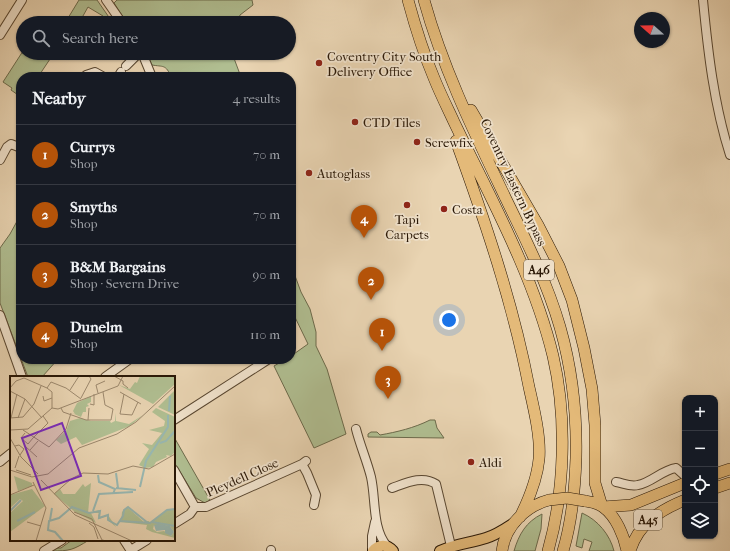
<!DOCTYPE html>
<html lang="en">
<head>
<meta charset="utf-8">
<style>
  body { margin:0; font-family:"IM FELL French Canon",serif; background:#20242c; color:#f1f3f6 }
  .controls { position:absolute; right:12px; bottom:12px; display:grid; overflow:hidden; border-radius:8px; box-shadow:0 1px 3px #0004 }
  .controls button { width:36px; height:36px; display:grid; place-items:center; padding:0; border:0; border-bottom:1px solid #363941; background:#171b24; color:#f1f3f6; font:20px sans-serif }
  .compass { position:absolute; left:634px; top:12px; width:36px; height:36px; border-radius:50%; background:#171b24; box-shadow:0 1px 3px #0004; rotate:290deg }
  .you { position:absolute; left:449px; top:320px; width:14px; height:14px; margin:-10px; border:3px solid #fff; border-radius:50%; background:#1a73e8; box-shadow:0 0 0 6px #1a73e833 }
  .badge { display:grid; place-items:center; width:26px; height:26px; border-radius:50%; background:#b45309; color:#fff; font-size:13px; font-weight:700 }
  .pin { position:absolute; translate:-50% -33px; filter:drop-shadow(0 1px 2px #0008) }
  .pin::after { content:''; position:absolute; top:21px; width:14px; height:12px; background:inherit; clip-path:polygon(0 0,100% 0,50% 100%) }
  .list { margin:0; padding:0; list-style:none }
  h2 { display:flex; justify-content:space-between; align-items:center; height:52px; margin:0; padding:0 16px; font-size:17px }
  h2 small { font-size:13px; font-weight:400; color:#9ea1a6 }
  .list li { display:grid; grid-template-columns:26px 1fr auto; gap:12px; align-items:center; box-sizing:border-box; height:60px; padding:0 16px; border-top:1px solid #363941 }
  .list b { display:block; font-size:15px; white-space:nowrap }
  .list p { margin:0; font-size:13px; white-space:nowrap; color:#9ea1a6 }
  .list em { font-size:13px; font-style:normal; color:#9ea1a6 }
  .icon { flex:none; width:22px; height:22px; fill:none; stroke:currentColor; stroke-width:2; stroke-linecap:round; stroke-linejoin:round }
  .map { position:relative; flex:none; width:730px; height:551px; overflow:hidden }
  .search { position:absolute; background:#171b24; box-shadow:0 1px 3px #0004; left:16px; top:16px; width:280px; height:44px; display:flex; align-items:center; gap:10px; box-sizing:border-box; padding:0 14px; border-radius:22px; color:#9ea1a6; font-size:15px }
  .panel { position:absolute; background:#171b24; box-shadow:0 1px 3px #0004; left:16px; top:72px; width:280px; height:292px; border-radius:16px }
  .map>svg:first-child { display:block }
  .green { fill:#b0be91; stroke:#6c6a4b }
  .lines { fill:none; stroke-linecap:round; stroke-linejoin:round }
  .minor-casing { stroke:#584630; stroke-width:10 }
  .major-casing { stroke:#281605; stroke-width:12 }
  .highway-casing { stroke:#281605; stroke-width:12 }
  .minor { stroke:#f1e3cd; stroke-width:8 }
  .major { stroke:#e4ba79; stroke-width:10 }
  .highway { stroke:#e4ba79; stroke-width:11 }
  .highway-bridge-casing { stroke:#281605; stroke-width:12; stroke-linecap:butt }
  .highway-bridge { stroke:#e4ba79; stroke-width:11 }
  .poi-dot { fill:#8f2418; stroke:#f1e3cd; stroke-width:1.5 }
  .labels { text-anchor:middle; stroke-width:3.5; stroke-linejoin:round; paint-order:stroke }
  .shield { fill:#f1e3cd; stroke:#645441; stroke-width:1 }
  .shield-label { font-size:12px; font-weight:bold; fill:#281605 }
  .poi-label { font-size:13px; fill:#281605; stroke:#f1e3cd; text-anchor:start }
  .street-label { font-size:13px; fill:#281605; stroke:#f1e3cd }
  .inset-river { fill:none; stroke:#98b7b1; stroke-width:2 }
  .inset-road { fill:none; stroke:#9c886d; stroke-width:1 }
  .view { fill:#7b2cbf; fill-opacity:0.15; stroke:#7b2cbf; stroke-width:2 }
  .inset-edge { fill:none; stroke:#281605; stroke-width:2 }
</style>
</head>
<body>
<div class="map">
<svg width="730" height="551" viewBox="0 0 730 551">
  <rect width="100%" height="100%" fill="#e9d4b2"/>
  <filter id="stains"><feTurbulence type="fractalNoise" baseFrequency=".005" numOctaves="4"/><feColorMatrix values="0 0 0 0 .2 0 0 0 0 .09 0 0 0 0 .02 0 0 0 .5 -.17"/></filter>
  <radialGradient id="worn" r=".72"><stop offset=".6" stop-color="#630" stop-opacity="0"/><stop offset="1" stop-color="#630" stop-opacity=".3"/></radialGradient>
  <!-- green -->
  <path class="green" d="M79,0h18l16,23h-13l3,-7 -15,-9 -9,16h-14z
    M117,0h135l1,5 -13,10 -3,8h-110l-13,-20z
    M23,51v2h31l-16,24h-17v20l-10,-7 1,-2 -9,-6z
    M146,53h86l9,24h-70c-5,-13 -8,-10 -19,-12z
    M21,214v145h37l-16,18h-14l-28,-74v-55l10,-14z
    M291,265l10,27 9,17 6,23v14l11,23 19,65 -32,14 -40,-82 12,-7h5v-3l17,-12 -17,-35z
    M430,420h5l2,8 7,10 -76,-1v-3l3,-2h6l3,3c17,-3 34,-7 50,-15z
    M174,437l36,63 -5,3 -9,-5 -22,-36z
    M582,513c16,7 28,22 32,38h-25l3,-9 -8,-3 -2,9 -6,-2z
    M542,514l-1,15 -6,22h-21c5,-17 12,-29 28,-37z
    M72,540h17c-16,10 -19,11 -38,11l4,-3h6z"/>
  <g class="lines">
    <defs>
      <path id="minor" d="M106,0l16,23
        M703,0c5,52 11,105 27,155
        M0,35l22,-35
        M142,53l10,24
        M126,66l13,-13
        M86,75l9,-3 9,5
        M118,77l3,-5
        M0,160l7,-13 4,-3 10,4
        M0,315l22,62
        M105,377l25,-18
        M174,420l95,-61
        M356,429c4,16 11,32 15,48 5,22 1,52 16,69
        M0,462l11,-9
        M302,464l5,9 9,22 -2,10
        M174,470l21,37
        M616,482c7,1 14,5 22,3 13,-2 24,-15 38,-17l9,8
        M392,488c14,-5 30,-13 44,-4l15,62
        M174,524l16,-10 5,-7h11l96,-43 4,-3
        M124,540l7,11
        M131,550l16,-10
        M271,550v1
        M44,551l18,-11
        M372,551v-15l3,-14"/>
      <path id="major" d="M373,551c6,-7 14,-7 20,0
        M440,551c15,-7 30,-8 46,-13 10,-3 19,-9 28,-15"/>
      <path id="highway" d="M408,0c7,26 15,52 26,78 6,15 13,29 20,44 36,75 79,152 99,234 14,60 12,135 -5,195
        M424,0c19,69 51,134 82,199 20,41 41,83 54,128 12,42 17,87 16,131 -1,31 -4,63 -13,93
        M471,110l67,115 21,41 13,34 12,48 8,41 3,36v58l7,23
        M456,141c29,80 57,162 73,246 5,22 12,51 10,72 -2,21 -10,40 -19,58
        M715,474l15,-5
        M715,488l15,-5
        M585,501c6,1 13,2 18,6 13,9 21,29 24,44
        M603,507l28,-2 54,-22
        M502,551c3,-25 24,-45 47,-51
        M630,551c8,-27 30,-41 55,-51"/>
    </defs>
    <!-- minor casing -->
    <use href="#minor" class="minor-casing"/>
    <!-- major casing -->
    <use href="#major" class="major-casing"/>
    <!-- highway casing -->
    <use href="#highway" class="highway-casing"/>
    <!-- minor -->
    <use href="#minor" class="minor"/>
    <!-- major -->
    <use href="#major" class="major"/>
    <!-- highway -->
    <use href="#highway" class="highway"/>
    <defs>
      <path id="highway-bridge" d="M549,500l18,-2 18,3"/>
    </defs>
    <!-- highway-bridge casing -->
    <use href="#highway-bridge" class="highway-bridge-casing"/>
    <!-- highway-bridge -->
    <use href="#highway-bridge" class="highway-bridge"/>
  </g>
  <!-- markers -->
  <g class="poi-dot">
    <circle cx="319" cy="63" r="4"/>
    <circle cx="355" cy="122" r="4"/>
    <circle cx="417" cy="142" r="4"/>
    <circle cx="309" cy="173" r="4"/>
    <circle cx="407" cy="205" r="4"/>
    <circle cx="444" cy="209" r="4"/>
    <circle cx="471" cy="462" r="4"/>
  </g>
  <g class="labels">
    <!-- shield labels -->
    <g class="shield">
      <rect x="524" y="260" width="30" height="20" rx="3"/>
      <rect x="634" y="510" width="28" height="20" rx="3"/>
    </g>
    <g class="shield-label">
      <text x="539" y="274">A46</text>
      <text x="648" y="524">A45</text>
    </g>
    <!-- poi labels -->
    <g class="poi-label">
      <text x="327" y="61">Coventry City South<tspan x="327" dy="15">Delivery Office</tspan></text>
      <text x="363" y="127">CTD Tiles</text>
      <text x="425" y="147">Screwfix</text>
      <text x="317" y="178">Autoglass</text>
      <text x="452" y="214">Costa</text>
      <text x="407" y="224" text-anchor="middle">Tapi<tspan x="407" dy="15">Carpets</tspan></text>
      <text x="479" y="467">Aldi</text>
    </g>
    <!-- street labels -->
    <g class="street-label">
      <text transform="translate(514 182) rotate(65)" y="5">Coventry Eastern Bypass</text>
      <text transform="translate(242 477) rotate(-24)" y="5">Pleydell Close</text>
    </g>
  </g>
  <!-- overview -->
  <g transform="translate(10 376)">
    <rect width="165" height="165" fill="#e9d4b2"/>
    <path d="M130,0h35v8l-22,20 -34,-19 11,4 5,-7 2,1zM165,14v25l-17,-8zM81,20v6l-4,2 2,2 -3,1v5h-3l-2,5 -9,-4 3,1 -2,-3 4,-8zM146,32l19,9v35l-4,4 -5,-1 1,2 -11,5 -3,5 -8,1 -6,-3 10,-16 -7,-6 10,2 10,-12 -13,-3 15,-4 1,-5 -13,-9zM106,37v8l13,3 14,-9 -13,11 -48,19 -6,-8 -15,7 -5,-4 10,-9 4,-10 10,-3 11,3h19l1,2 4,-2zM4,100l18,7v3l-14,5zM81,107l-3,30 12,-3 -1,8 9,-3 8,12 -8,-7 -1,-4 -8,3 -1,-3 1,-3h-8l5,10 -21,-11 -21,-18 6,-5 3,5h12l8,-10 2,3zM22,113l13,17 -35,26v-19l13,-12 -3,-2 -10,9v-13zM117,131l17,15 5,-1 1,2 17,-13 8,-1v29l-23,-6 -6,-3 1,-4 -26,-3 1,-10zM144,149l16,1 4,6 -3,4 -7,-5 -7,1 -4,-3z" fill="#b0be91" fill-rule="evenodd"/>
    <path d="M148,148l12,2 4,6 -3,4 -6,-3v-3l-9,1 -2,-6z" fill="#98b7b1"/>
    <path class="inset-river" d="M159,35l1,-15M150,67l6,-2 9,-10M106,97l2,15M88,99l1,7 16,7 -2,5M130,111l6,-26 22,-34v-12M106,112l20,2M0,135l11,-11M83,135l6,-17 34,-2M40,144l2,-12M7,145l18,-9M110,145l30,2 17,-13 8,-1M142,146l23,4M53,165l-8,-9 -7,-2 1,-9 10,-3 13,-11 17,6 11,-2 -1,7 9,-3v5l9,5 6,-9 1,-6 4,-3 20,16"/>
    <path class="inset-road" d="M104,0l9,5v3l5,4M0,12l6,-7 8,-3 23,10 5,4v16M37,12l4,-6 15,6 15,11M60,14l9,-14M0,15l15,8 17,19M110,16l21,12M88,17l-2,-8 9,-4M114,18l-4,20 12,1 6,-13M33,20l1,5 8,-3M71,22l10,-19 -2,-3M80,28l4,1v-11M42,32l6,1 60,-23 5,-10M51,32l2,4 23,8h25l2,-11 -8,-4 -2,-13M0,42l13,-1 11,-13 7,-18M1,42l6,-24M8,42l7,-19M78,44l1,-12M0,54l18,-1 24,-21M13,54l26,17 17,-18 5,-16M15,57l-4,5 7,6 5,-6M0,62l11,19 17,17M23,62l15,-15 -5,-7M5,70l4,-1 5,4 -4,6M16,71l11,10M20,74l8,-9M5,92l4,-12M0,94l22,7 16,-3 31,-26 38,-14 19,-12 39,-36M6,94l15,5M31,104l34,35 57,26M23,106l13,26 -10,33M44,118l17,-15 12,-6 25,1 25,-8 16,3 26,-15M0,119l24,-10M64,136l18,7 10,21 5,1M17,146l14,4M79,147l5,4 4,12"/>
    <path class="view" d="M52,47l19,53 -40,14 -19,-52z"/>
    <rect width="165" height="165" class="inset-edge"/>
  </g>
  <rect width="100%" height="100%" filter="url(#stains)"/>
  <rect width="100%" height="100%" fill="url(#worn)"/>
</svg>
<div class="controls">
<button>+</button>
<button>−</button>
<button><svg class="icon" aria-label="locate" viewBox="0 0 24 24"><circle cx="12" cy="12" r="6"/><path d="M12 2v4M12 18v4M2 12h4M18 12h4"/></svg></button>
<button><svg class="icon" aria-label="layers" viewBox="0 0 24 24"><path d="M12 4l9 5-9 5-9-5zM3 14l9 5 9-5"/></svg></button>
</div>
<svg class="compass" viewBox="-18 -18 36 36"><path d="M0-13l5 13h-10z" fill="#e53935"/><path d="M0 13l5-13h-10z" fill="#9ea1a6"/></svg>
<div class="you"></div>
<div class="pin badge" style="left:382px;top:351px">1</div>
<div class="pin badge" style="left:371px;top:300px">2</div>
<div class="pin badge" style="left:388px;top:399px">3</div>
<div class="pin badge" style="left:364px;top:238px">4</div>
<div class="search"><svg class="icon" aria-label="search" viewBox="0 0 24 24"><circle cx="10" cy="10" r="6"/><path d="M15 15l6 6"/></svg>Search here</div>
<section class="panel">
<h2>Nearby<small>4 results</small></h2>
<ul class="list">
<li><span class="badge">1</span><div><b>Currys</b><p>Shop</p></div><em>70 m</em></li>
<li><span class="badge">2</span><div><b>Smyths</b><p>Shop</p></div><em>70 m</em></li>
<li><span class="badge">3</span><div><b>B&amp;M Bargains</b><p>Shop · Severn Drive</p></div><em>90 m</em></li>
<li><span class="badge">4</span><div><b>Dunelm</b><p>Shop</p></div><em>110 m</em></li>
</ul>
</section>
</div>
</body>
</html>
